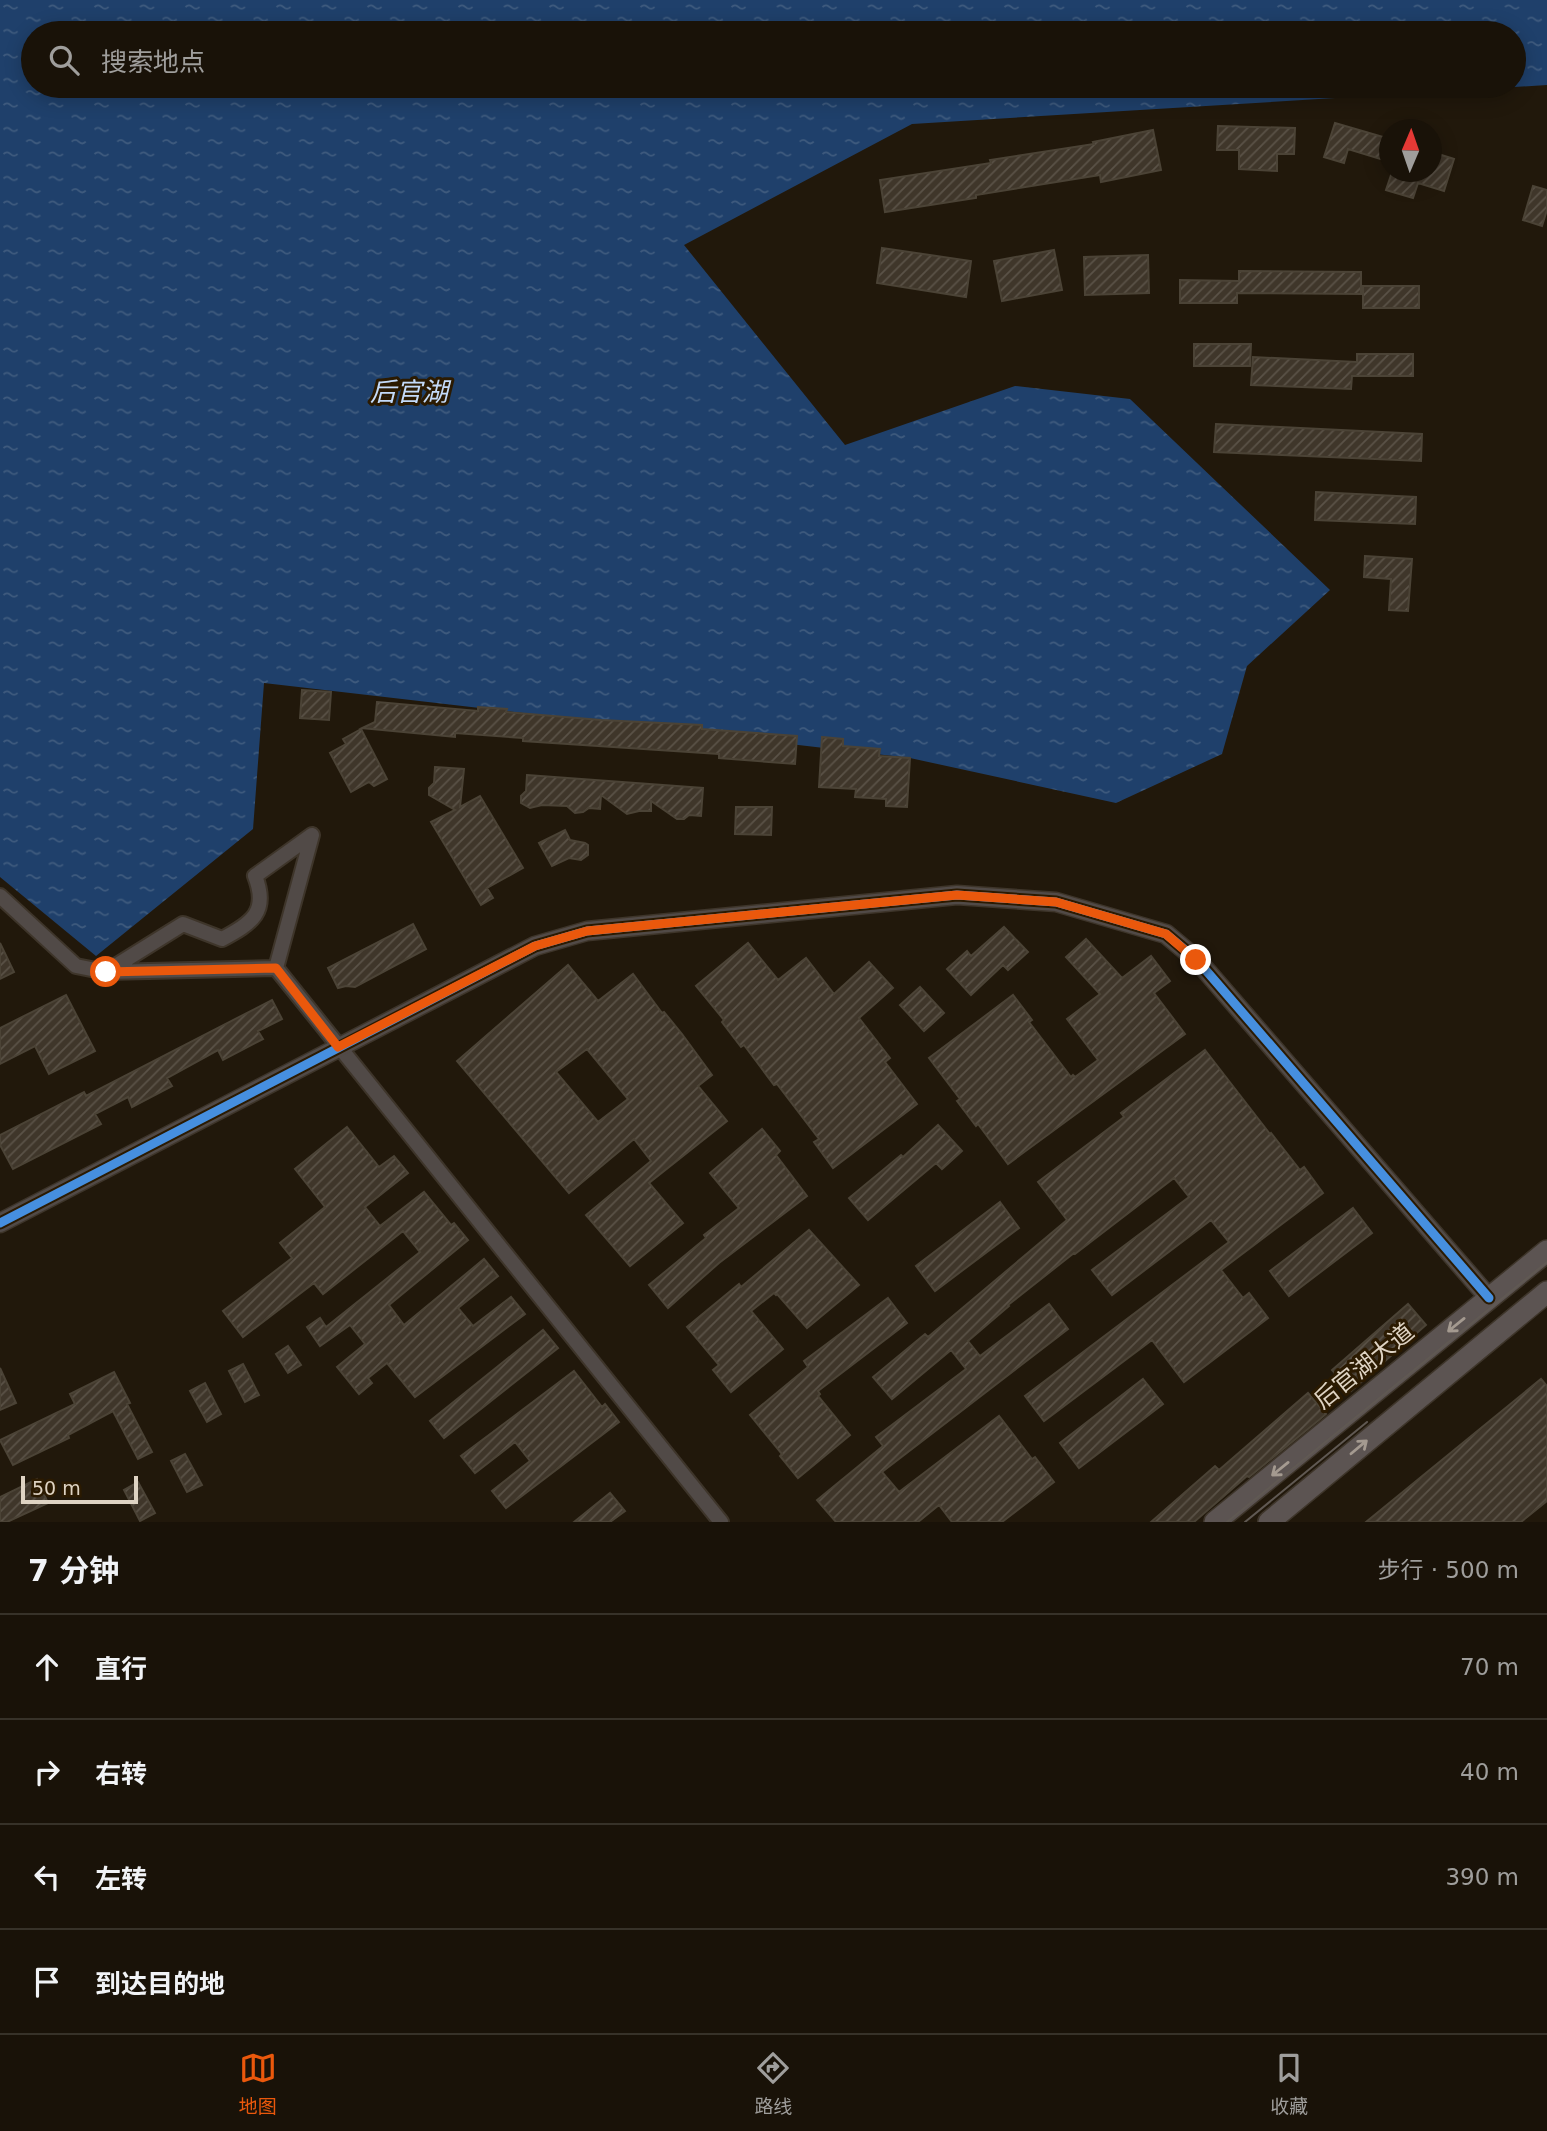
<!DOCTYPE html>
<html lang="zh">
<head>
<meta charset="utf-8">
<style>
  body { margin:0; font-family:"DejaVu Sans","Noto Sans SC",sans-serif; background:#221b12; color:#f1f3f6 }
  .compass { position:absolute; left:1379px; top:119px; width:63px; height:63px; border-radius:50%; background:#191208; box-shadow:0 4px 18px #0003; rotate:2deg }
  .scale { position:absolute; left:21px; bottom:18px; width:117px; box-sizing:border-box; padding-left:7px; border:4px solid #ded3c3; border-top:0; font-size:19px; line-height:24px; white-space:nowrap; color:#ded3c3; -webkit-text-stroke:5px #2b1a01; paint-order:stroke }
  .stop { position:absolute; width:21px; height:21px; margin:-16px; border:5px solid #ea580c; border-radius:50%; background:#fff }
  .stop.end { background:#ea580c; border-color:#fff; box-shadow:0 2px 7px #0008 }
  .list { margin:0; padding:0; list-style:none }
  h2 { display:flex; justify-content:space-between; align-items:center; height:91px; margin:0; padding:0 28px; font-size:30px }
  h2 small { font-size:23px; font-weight:400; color:#9f9e9c }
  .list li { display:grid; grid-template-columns:46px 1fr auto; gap:21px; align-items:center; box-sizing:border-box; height:105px; padding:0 28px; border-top:2px solid #373229 }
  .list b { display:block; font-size:26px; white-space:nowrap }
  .list em { font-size:23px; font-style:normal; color:#9f9e9c }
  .icon { flex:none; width:38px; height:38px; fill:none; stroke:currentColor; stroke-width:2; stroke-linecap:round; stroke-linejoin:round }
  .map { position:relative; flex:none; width:1547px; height:1522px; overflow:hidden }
  .search { position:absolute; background:#191208; box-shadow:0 4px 18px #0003; left:21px; right:21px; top:21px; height:77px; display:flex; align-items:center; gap:18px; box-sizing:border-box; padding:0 24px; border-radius:38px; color:#9f9e9c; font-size:26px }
  .sheet { height:511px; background:#191208 }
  nav { display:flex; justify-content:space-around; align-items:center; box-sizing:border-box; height:98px; border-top:2px solid #373229; background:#191208; font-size:19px; color:#9f9e9c }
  nav a { display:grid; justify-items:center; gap:4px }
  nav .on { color:#ea580c }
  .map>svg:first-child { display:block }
  .water { fill:url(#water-ripples); fill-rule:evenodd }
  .building { fill:url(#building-hatch); stroke:#4b4336; stroke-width:2; fill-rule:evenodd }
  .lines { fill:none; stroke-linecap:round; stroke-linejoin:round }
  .minor-casing { stroke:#3e352a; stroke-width:18 }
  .tertiary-casing { stroke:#3e352a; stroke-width:21 }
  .secondary-casing { stroke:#3e352a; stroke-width:24 }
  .minor { stroke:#514a47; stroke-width:14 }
  .tertiary { stroke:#514a47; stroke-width:18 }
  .secondary { stroke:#5c5452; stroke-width:21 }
  .tram { stroke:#605953; stroke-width:2 }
  .cycleway-casing { stroke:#2b1a01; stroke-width:13 }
  .cycleway { stroke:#468fdf; stroke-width:9 }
  .oneway { stroke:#a49a90 }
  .route { stroke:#ea580c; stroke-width:9 }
  .labels { text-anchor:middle; stroke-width:6; stroke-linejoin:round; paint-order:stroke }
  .street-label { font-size:24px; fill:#ded3c3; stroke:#2b1a01 }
  .water-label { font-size:26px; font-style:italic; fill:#c4dbfa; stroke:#2b1a01 }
</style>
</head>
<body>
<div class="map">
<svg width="1547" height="1522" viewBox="0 0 1547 1522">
  <defs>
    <pattern id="water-ripples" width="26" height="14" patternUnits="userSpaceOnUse" patternTransform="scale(1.75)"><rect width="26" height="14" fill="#1f406b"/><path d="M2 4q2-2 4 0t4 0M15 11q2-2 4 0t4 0" fill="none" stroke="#3f5b7e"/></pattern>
    <pattern id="building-hatch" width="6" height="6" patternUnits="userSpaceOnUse" patternTransform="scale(1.75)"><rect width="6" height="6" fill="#3f362a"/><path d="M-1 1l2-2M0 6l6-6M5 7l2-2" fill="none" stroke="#5a5247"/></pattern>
  </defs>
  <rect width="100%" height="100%" fill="#21180b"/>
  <!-- water -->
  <path class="water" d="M0,0h1547v85l-635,39 -228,121 161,200 170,-59 115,13 200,191 -83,76 -25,88 -106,49 -206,-45 -646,-75 -11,146 -157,127 -96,-79zM33,33h1481v53h-1481z"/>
  <!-- building -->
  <path class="building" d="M1335,123l55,16v23l-42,-13 -4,14 -20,-6z
    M1218,126l77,2 -1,26h-17v17l-38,-2v-19h-22z
    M1153,130l8,40 -60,12 -1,-7 -124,20v3l-91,14 -5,-32 111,-17 -1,-3 104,-16 -1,-2z
    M1432,152l22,7 -10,32 -26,-8 -5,15 -27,-8 6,-18h40z
    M1533,186l14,4v20l-5,16 -19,-6z
    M882,248l89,13 -5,36 -89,-14z
    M1054,250l8,40 -60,11 -8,-40z
    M1148,255l1,38 -64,2 -1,-38z
    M1239,271l122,1v22l-124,-1v10h-57v-23l59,1z
    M1363,286h56v22h-56z
    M1194,344h57l-1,22h-56z
    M1357,354h56v22h-61l-1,13 -100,-4 2,-28 104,5z
    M1216,424l206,10 -1,27 -207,-9z
    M1316,492l100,5 -1,27 -100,-4z
    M1365,556l47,3 -4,52 -19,-1 2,-31 -27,-2z
    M302,690l29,2 -2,28 -29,-2z
    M377,702l101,9v-4l29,2 -1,3 95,8 101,5v4l95,7 -2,28 -76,-6v-4l-196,-13v-3l-68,-5v4l-93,-9 13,-6z
    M361,729l26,50 -13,7 -5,-4 -18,10 -21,-39 16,-9 -3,-5z
    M822,737l21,2v7l37,3 -1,7 31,2 -3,49 -21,-1v-7l-31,-2 1,-8 -37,-2z
    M435,767l29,2 -4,38 20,-11 43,72 -36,20 6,10 -12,7 -50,-83 24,-12 -26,-15v-7l5,-5z
    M527,775l176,13 -2,28 -12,-1 -5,4h-7l-26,-18v10h-12l-12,3 -26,-19 -1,14 -11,-1 -6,4 -8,1 -8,-7 -25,-1 -12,3 -9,-5v-7l5,-5z
    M736,807h36l-1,28 -36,-1z
    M565,830l5,10 15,3 3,2v10l-7,5 -12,-2 -17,8 -13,-23z
    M413,924l13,25 -71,38 -9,-1 -8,2 -10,-20z
    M1004,927l24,25 -20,18 -5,-5 -32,30 -24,-26 20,-18 4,5z
    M1086,939l36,39 29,-22 19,25 -16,12 31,41 -177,130 -30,-40 -2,2 -19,-25 3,-2 -31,-41 84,-63 19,25 -3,2 42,55 2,-2 2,2 23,-17 -31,-41 33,-25 -34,-37z
    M0,943l14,29 -14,7z
    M748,943l30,37 28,-22 28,36 35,-32 24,26 -34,30 31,40 -5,4 32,42 -84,64 -19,-26 5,-3 -42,-55 -3,1 -30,-40 -3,2 -19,-25 2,-2 -28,-34z
    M568,965l30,36 35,-27 29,39 2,-1 18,22 30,41 -14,11 29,35 -78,62 34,40 -53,43 -44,-51 65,-54 -17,-22 -65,54 -112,-132zM587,1049l41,50 -30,23 -42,-50z
    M920,987l24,26 -20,18 -24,-26z
    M66,995l29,56 -46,23 -14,-28 -35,18v-36z
    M272,1000l10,19 -24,12 5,8 -40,21 -5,-10 -51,28 5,8 -40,21 -4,-10 -33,17 6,10 -88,45 -13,-24v-10l84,-43 2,4z
    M1205,1050l65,84 1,-1 29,37 4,-3 19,26 -102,77 22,28 6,-5 19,25 -84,64 -32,-42 -108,81 -19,-25 204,-154 -18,-22 -99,75 -20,-25 97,-73 -15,-19 -99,76 -1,-1 -66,52 1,1 -41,35 12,15 69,-52 19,25 -186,143 17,20 100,-76 33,43 3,-2 19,25 -52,40h-50l-13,-17 -21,17h-82l-19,-22 66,-54 -7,-9 90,-68 -15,-19 -59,49 -19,-22 52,-43 3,3 139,-117 -29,-38 86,-65 -3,-4z
    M938,1125l24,26 -20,18 -6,-6 -68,57 -19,-22 52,-43 2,2z
    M347,1127l32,40 15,-11 14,17 -43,34 15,19 44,-34 27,33 3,-2 14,17 -79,65 15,20 80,-66 14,17 -40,32 15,18 38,-29 14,17 -110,83 -28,-34 -19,15 4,5 -13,11 -22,-27 28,-23 -15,-19 -30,21 -13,-19 13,-9 6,9 94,-75 -17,-21 -80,63 -9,-11 -71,54 -20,-26 69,-53 -12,-15 45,-36 -30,-38z
    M762,1129l18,22 -4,4 31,41 -88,67 -51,45 -19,-23 57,-47 -2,-3 35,-27 -29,-35z
    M1000,1202l19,26 -84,63 -19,-25z
    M1353,1208l19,25 -83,63 -19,-25z
    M809,1230l50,55 -52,43 -30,-34 -1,1 -2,-2 -23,18 32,38 -52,43 -18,-22 6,-5 -32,-38 52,-43 2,3z
    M888,1298l19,25 -89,68 2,3 -2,2 32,39 -52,43 -18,-22 2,-2 -32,-39 58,-48 -4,-6z
    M1408,1304l18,21 -75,66 -19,-21z
    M543,1330l15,18 -114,90 -14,-17z
    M288,1346l13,19 -13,8 -12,-19z
    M243,1364l16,31 -14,7 -16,-31z
    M0,1368l16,35 -16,7z
    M574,1371l28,36 3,-3 14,18 -113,86 -14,-17 38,-30 -15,-19 -40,31 -14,-17z
    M114,1372l16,31 -3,1 25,48 -14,7 -25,-48 -45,24 1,3 -56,27 -13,-25 75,-36 -5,-10z
    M1143,1379l20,25 -84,64 -19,-25z
    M1541,1379l6,7v115l-26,21h-155z
    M205,1383l16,31 -14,8 -17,-31z
    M1308,1393l18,21 -7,6 -70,57 -2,-1 -53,46h-43l64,-56 4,4z
    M185,1454l17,31 -15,7 -16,-31z
    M37,1479l11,24 -41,19h-7v-25z
    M138,1482l17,31 -15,8 -16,-31z
    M610,1493l15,18 -15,11h-36z"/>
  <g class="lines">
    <defs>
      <path id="minor" d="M0,896l76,70 30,6 170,-4
        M106,972l77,-48 39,15c30,-16 47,-27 33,-63l57,-41 -36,133 445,554"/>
      <path id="tertiary" d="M0,1223l535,-277 52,-15 370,-36 99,7 110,32 31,26 292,338"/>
      <path id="secondary" d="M1215,1522l332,-271
        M1269,1522l278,-230"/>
    </defs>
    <!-- minor casing -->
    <use href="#minor" class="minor-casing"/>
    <!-- tertiary casing -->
    <use href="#tertiary" class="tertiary-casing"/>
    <!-- secondary casing -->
    <use href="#secondary" class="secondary-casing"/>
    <!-- minor -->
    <use href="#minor" class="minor"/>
    <!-- tertiary -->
    <use href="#tertiary" class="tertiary"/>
    <!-- secondary -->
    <use href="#secondary" class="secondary"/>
    <!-- tram -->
    <path class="tram" d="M1227,1522l320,-260
      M1245,1522l122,-100"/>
    <defs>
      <path id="cycleway" d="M0,1223l535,-277 52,-15 370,-36 99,7 110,32 31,26 292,338"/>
    </defs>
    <!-- cycleway casing -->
    <use href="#cycleway" class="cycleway-casing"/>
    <!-- cycleway -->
    <use href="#cycleway" class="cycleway"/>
  </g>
  <!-- one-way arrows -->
  <defs><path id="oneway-shaft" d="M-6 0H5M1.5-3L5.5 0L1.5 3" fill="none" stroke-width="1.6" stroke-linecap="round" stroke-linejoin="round" transform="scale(1.75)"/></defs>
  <g class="oneway">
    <use href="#oneway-shaft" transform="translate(1456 1325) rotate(141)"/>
    <use href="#oneway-shaft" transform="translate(1359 1447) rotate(-40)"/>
    <use href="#oneway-shaft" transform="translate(1280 1469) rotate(141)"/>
  </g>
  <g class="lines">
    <!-- route -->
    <path class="route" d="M106,972l170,-4 62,79 197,-101 52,-15 370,-36 99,7 110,32 30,26"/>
  </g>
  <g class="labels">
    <!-- street labels -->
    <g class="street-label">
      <text transform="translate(1364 1366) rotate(-39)" y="8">后官湖大道</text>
    </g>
    <!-- water labels -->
    <g class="water-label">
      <text x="409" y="401">后官湖</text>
    </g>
  </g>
</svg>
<svg class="compass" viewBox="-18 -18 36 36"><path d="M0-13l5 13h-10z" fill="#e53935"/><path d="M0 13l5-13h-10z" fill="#9f9e9c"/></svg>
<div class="scale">50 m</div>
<div class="stop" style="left:106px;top:972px"></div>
<div class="stop end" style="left:1196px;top:960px"></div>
<div class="search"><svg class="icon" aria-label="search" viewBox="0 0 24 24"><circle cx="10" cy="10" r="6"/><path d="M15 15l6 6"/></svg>搜索地点</div>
</div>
<section class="sheet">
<h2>7 分钟<small>步行 · 500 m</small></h2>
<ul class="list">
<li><svg class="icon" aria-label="ahead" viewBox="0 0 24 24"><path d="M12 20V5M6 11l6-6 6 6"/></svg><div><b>直行</b></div><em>70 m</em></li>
<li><svg class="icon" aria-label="right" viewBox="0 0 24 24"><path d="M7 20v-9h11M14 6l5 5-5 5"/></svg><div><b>右转</b></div><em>40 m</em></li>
<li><svg class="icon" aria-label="left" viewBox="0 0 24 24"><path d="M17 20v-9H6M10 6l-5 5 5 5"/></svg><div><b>左转</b></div><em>390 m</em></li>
<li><svg class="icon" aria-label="arrive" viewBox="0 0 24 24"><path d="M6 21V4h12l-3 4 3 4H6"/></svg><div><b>到达目的地</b></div></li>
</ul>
</section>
<nav>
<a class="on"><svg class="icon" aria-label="map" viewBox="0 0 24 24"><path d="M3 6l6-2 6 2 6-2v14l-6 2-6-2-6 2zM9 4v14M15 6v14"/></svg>地图</a>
<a><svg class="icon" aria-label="directions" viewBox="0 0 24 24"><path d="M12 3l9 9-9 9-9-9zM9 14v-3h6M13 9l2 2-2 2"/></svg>路线</a>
<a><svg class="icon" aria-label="saved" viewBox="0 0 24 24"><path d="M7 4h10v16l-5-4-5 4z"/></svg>收藏</a>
</nav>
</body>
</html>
